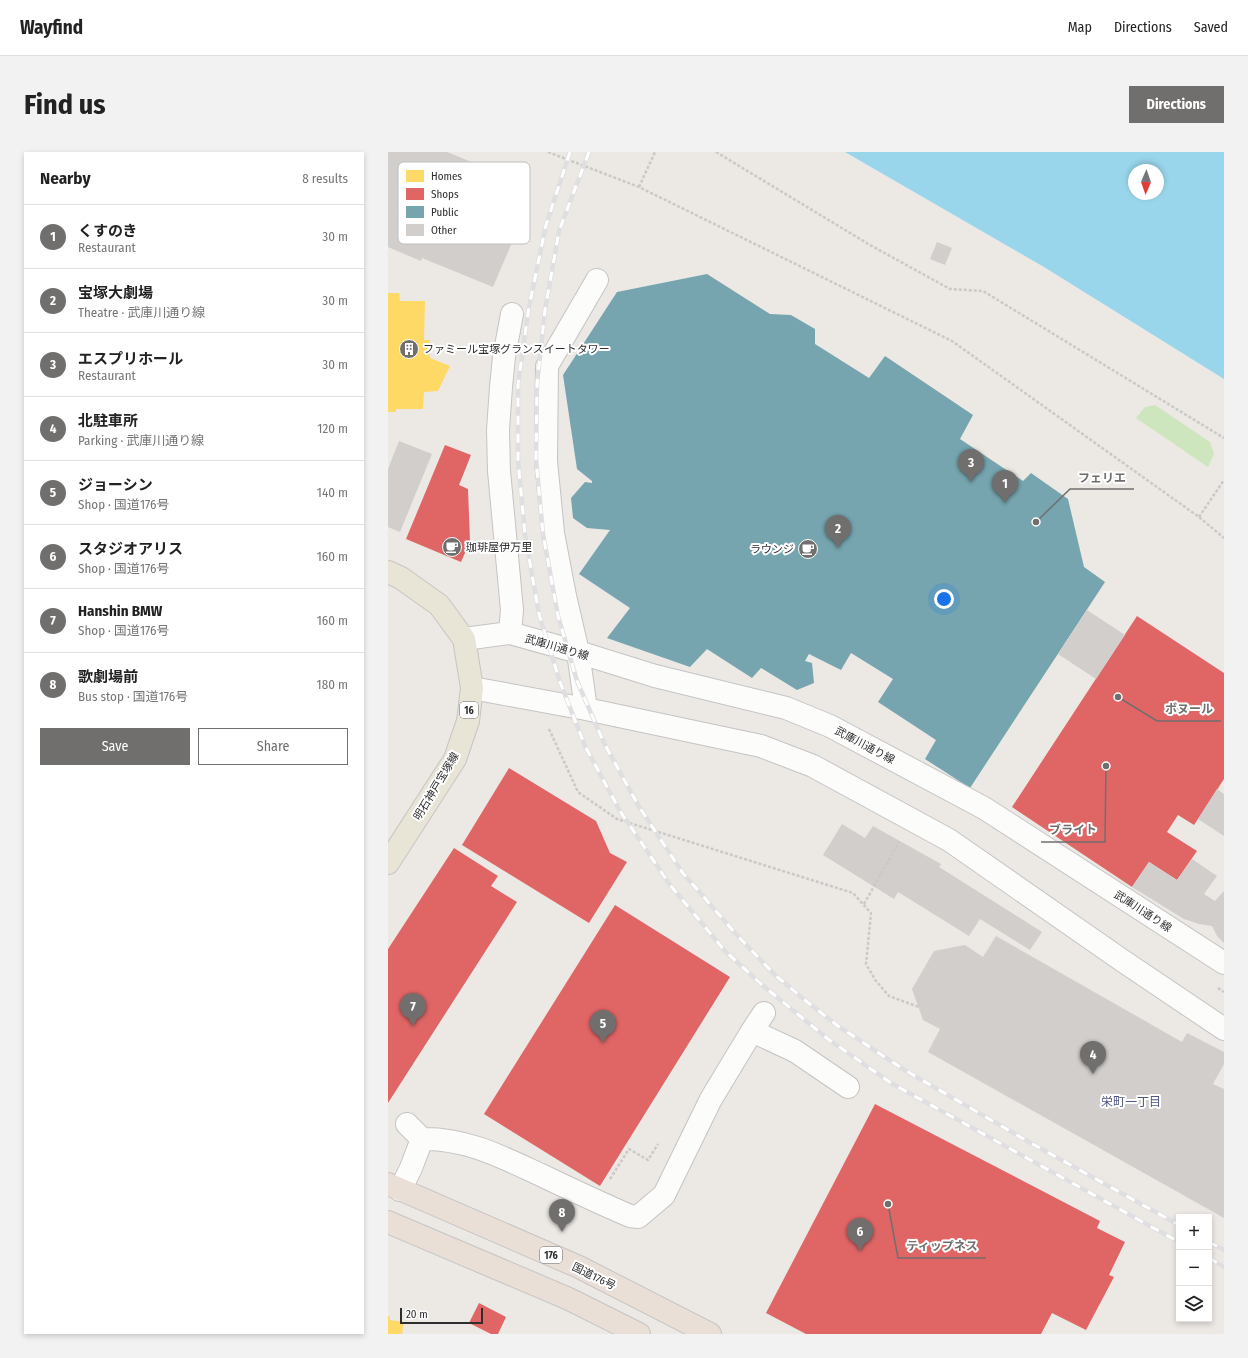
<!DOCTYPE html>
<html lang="en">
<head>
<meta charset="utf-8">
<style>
  body { margin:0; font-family:"Fira Sans Condensed","Noto Sans JP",sans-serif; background:#f2f2f2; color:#222 }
  .controls { position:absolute; right:12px; bottom:12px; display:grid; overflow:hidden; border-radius:0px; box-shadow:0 2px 6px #0003 }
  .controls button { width:36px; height:36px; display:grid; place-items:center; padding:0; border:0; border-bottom:1px solid #e0e0e0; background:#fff; color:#222; font:20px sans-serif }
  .compass { position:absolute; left:740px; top:12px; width:36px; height:36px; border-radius:50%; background:#fff; box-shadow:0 2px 6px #0003; rotate:182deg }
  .scale { position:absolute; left:12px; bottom:10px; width:83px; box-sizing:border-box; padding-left:4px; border:2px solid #2e2e2e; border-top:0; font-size:11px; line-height:14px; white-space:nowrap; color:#2e2e2e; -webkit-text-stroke:3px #fff; paint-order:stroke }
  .you { position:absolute; left:556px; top:447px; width:14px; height:14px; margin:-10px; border:3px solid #fff; border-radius:50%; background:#1a73e8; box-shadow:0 0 0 6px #1a73e833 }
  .badge { display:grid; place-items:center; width:26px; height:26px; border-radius:50%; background:#706f6e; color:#fff; font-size:13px; font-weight:700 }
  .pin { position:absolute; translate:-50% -33px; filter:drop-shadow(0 1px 2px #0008) }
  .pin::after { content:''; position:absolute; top:21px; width:14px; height:12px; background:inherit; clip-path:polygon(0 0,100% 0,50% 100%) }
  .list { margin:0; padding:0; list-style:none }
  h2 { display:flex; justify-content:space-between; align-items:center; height:52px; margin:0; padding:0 16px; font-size:17px }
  h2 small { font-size:13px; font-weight:400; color:#767676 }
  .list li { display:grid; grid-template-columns:26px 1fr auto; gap:12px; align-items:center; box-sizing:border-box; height:64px; padding:0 16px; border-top:1px solid #e0e0e0 }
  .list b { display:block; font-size:15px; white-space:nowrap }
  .list p { margin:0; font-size:13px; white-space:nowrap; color:#767676 }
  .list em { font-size:13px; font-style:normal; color:#767676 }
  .actions { display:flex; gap:8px; padding:12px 16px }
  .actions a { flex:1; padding:9px 0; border:1px solid #706f6e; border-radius:0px; text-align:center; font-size:14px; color:#706f6e }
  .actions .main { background:#706f6e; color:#fff }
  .icon { flex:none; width:22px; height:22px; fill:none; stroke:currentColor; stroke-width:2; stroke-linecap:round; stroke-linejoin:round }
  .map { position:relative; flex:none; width:836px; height:1182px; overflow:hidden; border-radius:0px }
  header { display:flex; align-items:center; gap:24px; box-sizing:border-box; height:56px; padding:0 20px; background:#fff; border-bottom:1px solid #e0e0e0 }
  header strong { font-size:19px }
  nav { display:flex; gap:22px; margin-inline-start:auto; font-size:14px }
  .intro { display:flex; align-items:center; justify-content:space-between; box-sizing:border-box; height:96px; padding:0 24px }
  h1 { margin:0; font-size:28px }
  .button { padding:10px 18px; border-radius:0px; background:#706f6e; color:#fff; font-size:14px; font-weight:700 }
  main { display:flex; gap:24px; padding:0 24px }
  aside { flex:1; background:#fff; border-radius:0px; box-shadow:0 2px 6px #0003 }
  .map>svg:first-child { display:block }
  .green { fill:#cee6be }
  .water { fill:#99d6ec; fill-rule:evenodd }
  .homes { fill:#ffd966 }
  .shops { fill:#e06666 }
  .public { fill:#76a5af }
  .building { fill:#d1cecb }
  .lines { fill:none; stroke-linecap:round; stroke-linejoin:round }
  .minor-casing { stroke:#c5c4c5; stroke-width:24 }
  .major-casing { stroke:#c6c5c4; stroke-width:24 }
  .highway-casing { stroke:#c6c5c4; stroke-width:24 }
  .path { stroke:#c9c9c8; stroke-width:2.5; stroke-dasharray:3 2; stroke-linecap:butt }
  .minor { stroke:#fcfcfb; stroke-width:22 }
  .major { stroke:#e8e4d6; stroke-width:22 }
  .highway { stroke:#eadfd6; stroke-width:22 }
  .rail-casing { stroke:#dfdfe1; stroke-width:4.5 }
  .rail { stroke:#fff; stroke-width:3; stroke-dasharray:9; stroke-linecap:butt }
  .labels { text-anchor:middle; stroke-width:4; stroke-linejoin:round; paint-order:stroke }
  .shield { fill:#fff; stroke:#6d6d6d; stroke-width:1 }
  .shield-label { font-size:10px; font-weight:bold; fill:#2e2e2e }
  .poi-label { font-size:11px; fill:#2e2e2e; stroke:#fff; text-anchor:start }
  .street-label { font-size:11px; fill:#2e2e2e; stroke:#fff }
  .neighbourhood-label { font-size:12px; fill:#4d5680; stroke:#fff }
  .key { fill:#fff; stroke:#c0c0c0; stroke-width:1 }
  .key-label { font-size:11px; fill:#2e2e2e }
  .leader { fill:none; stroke:#706f6e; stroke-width:1.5 }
  .callout-dot { fill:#706f6e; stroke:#fff; stroke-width:1.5 }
  .callout-label { font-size:12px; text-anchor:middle; font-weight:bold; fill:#706f6e; stroke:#fff; stroke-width:4; stroke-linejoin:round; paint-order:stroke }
</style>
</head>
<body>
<header>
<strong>Wayfind</strong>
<nav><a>Map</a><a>Directions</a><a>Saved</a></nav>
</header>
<div class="intro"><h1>Find us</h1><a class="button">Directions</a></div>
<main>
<aside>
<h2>Nearby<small>8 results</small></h2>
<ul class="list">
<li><span class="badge">1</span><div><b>くすのき</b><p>Restaurant</p></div><em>30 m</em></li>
<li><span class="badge">2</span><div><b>宝塚大劇場</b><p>Theatre · 武庫川通り線</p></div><em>30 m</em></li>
<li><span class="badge">3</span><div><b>エスプリホール</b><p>Restaurant</p></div><em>30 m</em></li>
<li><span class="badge">4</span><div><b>北駐車所</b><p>Parking · 武庫川通り線</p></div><em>120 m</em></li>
<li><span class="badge">5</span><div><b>ジョーシン</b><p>Shop · 国道176号</p></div><em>140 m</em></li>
<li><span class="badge">6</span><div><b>スタジオアリス</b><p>Shop · 国道176号</p></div><em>160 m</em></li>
<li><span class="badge">7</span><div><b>Hanshin BMW</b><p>Shop · 国道176号</p></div><em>160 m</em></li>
<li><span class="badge">8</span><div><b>歌劇場前</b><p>Bus stop · 国道176号</p></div><em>180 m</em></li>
</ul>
<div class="actions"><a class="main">Save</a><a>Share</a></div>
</aside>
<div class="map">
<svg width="836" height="1182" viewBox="0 0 836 1182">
  <rect width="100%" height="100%" fill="#ece8e4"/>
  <!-- green -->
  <path class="green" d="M767,253l55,37 4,12 -6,13 -72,-49 9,-11z"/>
  <!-- water -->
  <path class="water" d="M457,0h379v227l-180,-112zM746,18h24v24h-24z"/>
  <!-- homes -->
  <path class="homes" d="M0,141h11l1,8h25l-1,39h6v18l20,8 -12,25 -14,1 -1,17h-27v3h-8z
    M0,1164h2v4l14,2 -2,12h-14z"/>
  <!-- shops -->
  <path class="shops" d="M57,293l26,10 -12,30 9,4 2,52 -9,21 -55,-23z
    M749,464l87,57v106l-30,46 -16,-10 -11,17 30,19 -20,29 -28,-18 -17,25 -120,-80z
    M121,616l87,53 14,32 17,9 -38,61 -127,-78z
    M66,696l44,28 -7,10 26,16 -129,201v-154z
    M227,753l115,72 -130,209 -116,-72z
    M487,952l225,117 -3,7 28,14 -16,33 5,2 -28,53 -34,-17 -11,21h-235l-40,-21z
    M91,1151l27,14 -8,17h-7l-22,-11z"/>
  <!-- public -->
  <path class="public" d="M319,122l63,40 21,1 24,14v15l54,34 16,-22 88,59 -13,24 63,42 8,-8 37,26 16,68 21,15 -135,206 -45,-29 11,-19 -58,-38 15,-23 -42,-26 -10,17 -32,-16 -4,7 7,2 2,20 -17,7 -36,-22 -9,10 -45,-29 -17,18 -83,-29 23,-30 -51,-34 31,-44 -23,-2 -14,-10 -2,-20 14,-16 7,1v-2l-15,-12 -14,-94 54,-83z"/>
  <!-- building -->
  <path class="building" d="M0,0h59l71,29 -2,4 9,4 -14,33 8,4 -26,61 -71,-29 -1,3 -33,-14z
    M549,90l15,6 -7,17 -15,-6z
    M11,289l33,13 -32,78 -12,-5v-58z
    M699,458l38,25 -29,44 -38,-25z
    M829,637l7,5v42l-26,-17z
    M454,672l23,14 8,-12 68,38 -2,3 103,65 -12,18 -50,-31 -11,17 -71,-44 -4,7 -71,-44z
    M804,707l25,17 -13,18 11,7 9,-10v52l-7,-7 -5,-10 -13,-2 -15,-5 -52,-32 17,-25 28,18z
    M608,784l186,106 5,-9 37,19v12l-11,20 11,5v129l-296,-166 12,-23 -17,-9 -11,-31 22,-38 31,-6 18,12z"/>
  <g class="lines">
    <defs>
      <path id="minor" d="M122,481l2,-23 -13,-139 -1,-41 3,-43 3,-30 8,-43
        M76,487l46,-6 68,19 77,24 131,32 44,18 154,82 240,155
        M84,536l114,21 175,37 52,20 136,74 174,121 101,68
        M198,557l-8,-57 -13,-56 -12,-63 -7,-72 1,-95 50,-86
        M364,879l43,20 53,36
        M19,972l15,15
        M12,1038l11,-22 11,-29c44,-1 80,18 119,36 29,14 59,28 89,41l8,1 26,-22 47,-96 41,-68 12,-18"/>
      <path id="major" d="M0,420l13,6 38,27 25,34 8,49 -4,33 -13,38 -67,104"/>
      <path id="highway" d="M0,1032l191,83 131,67
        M0,1070l181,77 70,35"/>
    </defs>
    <!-- minor casing -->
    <use href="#minor" class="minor-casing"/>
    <!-- major casing -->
    <use href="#major" class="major-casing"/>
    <!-- highway casing -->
    <use href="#highway" class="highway-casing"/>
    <!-- path -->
    <path class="path" d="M160,0l91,35 313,154 247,176 25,21
      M328,0l154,93 80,44 33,2 241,147
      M251,35l16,-35
      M811,365l25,-37
      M161,577l29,63 39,27 236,74 18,20 -5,51 10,17 13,15 30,11
      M476,752l35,-62
      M830,836l6,4
      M222,1027l19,-30 19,11 10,-16"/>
    <!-- minor -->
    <use href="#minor" class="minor"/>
    <!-- major -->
    <use href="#major" class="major"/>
    <!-- highway -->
    <use href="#highway" class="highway"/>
    <defs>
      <path id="rail" d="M182,0l-24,73 -17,82 -11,77v76l7,75 14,79 21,68 25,64 35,65 50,74 55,66 36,33 67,55 63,44 288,159
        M201,0l-30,79 -14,79 -8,74 -1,75 7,75 15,82 19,65 27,62 34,62 44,67 54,62 38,40 32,27 32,25 65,43 126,73 150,83
        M821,1090l15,8
        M821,1106l15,9"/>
    </defs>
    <!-- rail casing -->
    <use href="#rail" class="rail-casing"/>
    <!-- rail -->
    <use href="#rail" class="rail"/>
  </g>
  <!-- icons -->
  <defs>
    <symbol id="building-disc" viewBox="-11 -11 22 22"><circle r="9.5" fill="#706f6e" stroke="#fff"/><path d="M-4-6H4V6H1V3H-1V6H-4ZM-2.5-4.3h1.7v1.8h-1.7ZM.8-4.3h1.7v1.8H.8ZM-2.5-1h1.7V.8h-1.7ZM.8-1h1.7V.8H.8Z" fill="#fff"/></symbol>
    <symbol id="cafe-disc" viewBox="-11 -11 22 22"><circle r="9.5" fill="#706f6e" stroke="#fff"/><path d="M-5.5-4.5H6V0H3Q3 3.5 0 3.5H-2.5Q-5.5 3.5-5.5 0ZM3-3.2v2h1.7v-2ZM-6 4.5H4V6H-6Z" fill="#fff"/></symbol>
  </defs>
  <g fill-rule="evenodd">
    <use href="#building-disc" x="10" y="186" width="22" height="22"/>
    <use href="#cafe-disc" x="53" y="384" width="22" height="22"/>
    <use href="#cafe-disc" x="409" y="386" width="22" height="22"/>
  </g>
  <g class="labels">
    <!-- shield labels -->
    <g class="shield">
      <rect x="72" y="550" width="18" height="16" rx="3"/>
      <rect x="152" y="1095" width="22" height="16" rx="3"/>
    </g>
    <g class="shield-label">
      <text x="81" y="562">16</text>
      <text x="163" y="1107">176</text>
    </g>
    <!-- poi labels -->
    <g class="poi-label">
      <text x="35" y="201">ファミール宝塚グランスイートタワー</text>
      <text x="78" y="399">珈琲屋伊万里</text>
      <text x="406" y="401" text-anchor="end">ラウンジ</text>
    </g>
    <!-- street labels -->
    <g class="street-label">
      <text transform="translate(169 495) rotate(16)" y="4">武庫川通り線</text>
      <text transform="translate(477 593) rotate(28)" y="4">武庫川通り線</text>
      <text transform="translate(48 634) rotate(-59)" y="4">明石神戸宝塚線</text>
      <text transform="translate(755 759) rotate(33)" y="4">武庫川通り線</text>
      <text transform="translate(206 1124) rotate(26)" y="4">国道176号</text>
    </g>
    <!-- neighbourhood labels -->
    <g class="neighbourhood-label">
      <text x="743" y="954">栄町一丁目</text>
    </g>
  </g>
  <!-- legend -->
  <rect x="10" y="10" width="132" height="82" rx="6" class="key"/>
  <rect x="18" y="18" width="18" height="12" fill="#ffd966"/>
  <rect x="18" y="36" width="18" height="12" fill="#e06666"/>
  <rect x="18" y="54" width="18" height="12" fill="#76a5af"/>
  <rect x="18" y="72" width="18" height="12" fill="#d1cecb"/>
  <g class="key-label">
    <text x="43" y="28">Homes</text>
    <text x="43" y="46">Shops</text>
    <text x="43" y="64">Public</text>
    <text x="43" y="82">Other</text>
  </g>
  <!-- callouts -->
  <path class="leader" d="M648 370L682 337H746M730 545L769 569H833M718 614L717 690H653M500 1052L510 1106H598"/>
  <g class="callout-dot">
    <circle cx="648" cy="370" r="4"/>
    <circle cx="730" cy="545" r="4"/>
    <circle cx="718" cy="614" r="4"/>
    <circle cx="500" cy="1052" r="4"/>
  </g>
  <g class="callout-label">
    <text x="714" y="330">フェリエ</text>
    <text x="801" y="561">ボヌール</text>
    <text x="685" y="682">ブライト</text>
    <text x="554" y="1098">ティップネス</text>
  </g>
</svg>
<div class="controls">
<button>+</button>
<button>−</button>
<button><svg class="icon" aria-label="layers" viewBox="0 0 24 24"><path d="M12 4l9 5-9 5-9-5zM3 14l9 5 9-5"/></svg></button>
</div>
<svg class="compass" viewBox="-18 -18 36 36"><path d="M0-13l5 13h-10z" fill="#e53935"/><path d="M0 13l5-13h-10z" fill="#767676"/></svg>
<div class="scale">20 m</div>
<div class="you"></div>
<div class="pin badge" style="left:617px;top:351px">1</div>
<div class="pin badge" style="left:450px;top:396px">2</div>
<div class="pin badge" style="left:583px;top:330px">3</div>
<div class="pin badge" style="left:705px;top:922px">4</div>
<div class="pin badge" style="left:215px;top:891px">5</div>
<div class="pin badge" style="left:472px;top:1099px">6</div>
<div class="pin badge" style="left:25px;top:874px">7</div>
<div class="pin badge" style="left:174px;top:1080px">8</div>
</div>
</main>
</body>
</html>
